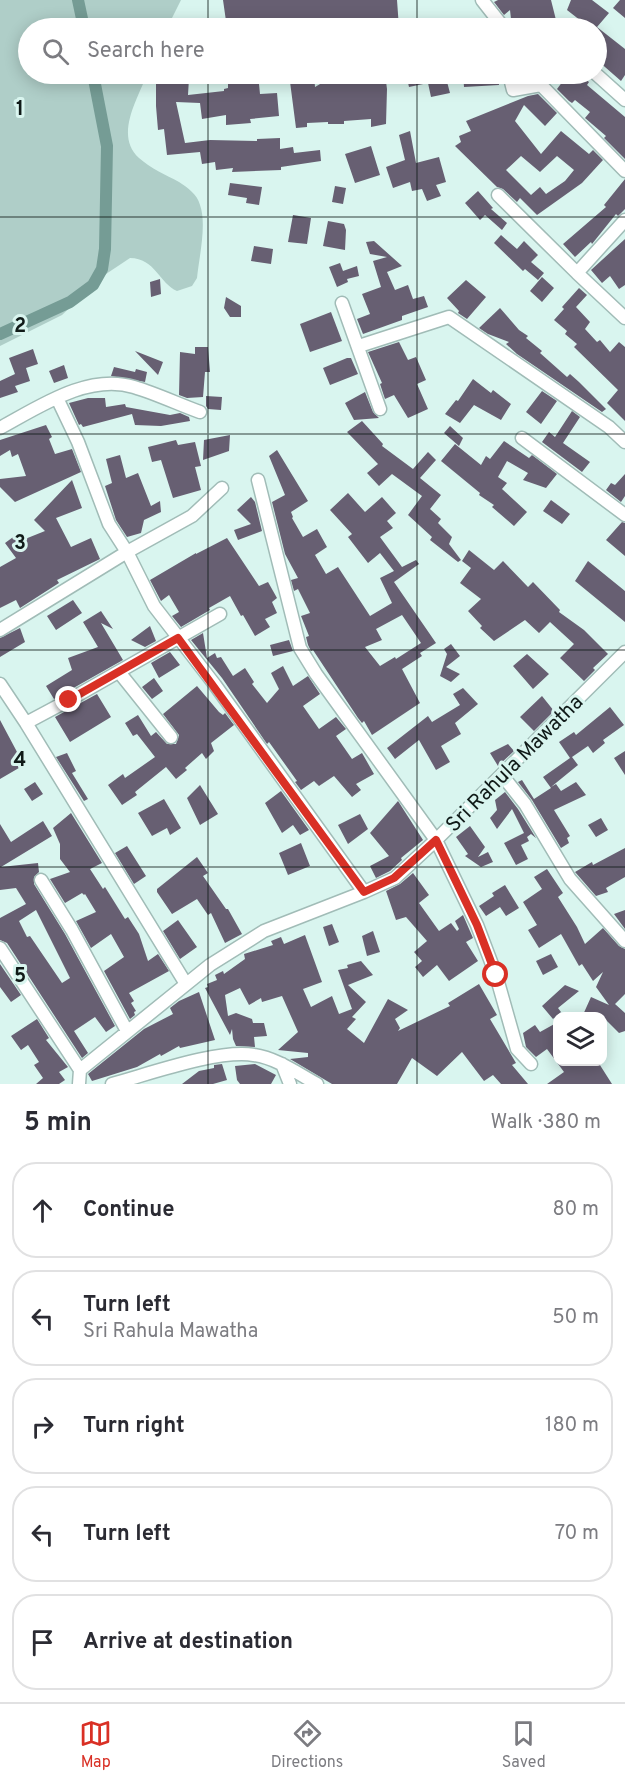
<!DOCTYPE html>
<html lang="en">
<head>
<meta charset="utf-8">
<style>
  body { margin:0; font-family:Overpass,sans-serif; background:#f7f7f7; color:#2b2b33 }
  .controls { position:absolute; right:18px; bottom:18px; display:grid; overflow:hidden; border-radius:12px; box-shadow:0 3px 15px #0003 }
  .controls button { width:54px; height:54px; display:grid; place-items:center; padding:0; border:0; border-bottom:2px solid #e1e1e2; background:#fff; color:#2b2b33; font:30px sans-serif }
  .stop { position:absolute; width:18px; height:18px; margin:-14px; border:4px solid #d93025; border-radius:50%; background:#fff }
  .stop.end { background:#d93025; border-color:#fff; box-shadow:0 2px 6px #0008 }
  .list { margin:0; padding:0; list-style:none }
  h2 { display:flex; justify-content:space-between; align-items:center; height:78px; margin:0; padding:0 24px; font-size:26px }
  h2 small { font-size:20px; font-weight:400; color:#7c7c81 }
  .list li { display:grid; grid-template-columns:39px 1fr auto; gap:18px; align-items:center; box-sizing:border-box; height:96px; margin:0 12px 12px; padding:0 12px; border:2px solid #e1e1e2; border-radius:24px }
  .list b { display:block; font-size:22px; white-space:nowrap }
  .list p { margin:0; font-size:20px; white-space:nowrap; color:#7c7c81 }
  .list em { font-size:20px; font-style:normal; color:#7c7c81 }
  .icon { flex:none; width:33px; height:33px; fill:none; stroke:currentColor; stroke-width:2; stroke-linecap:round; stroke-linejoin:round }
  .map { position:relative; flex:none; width:625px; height:1084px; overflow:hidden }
  .search { position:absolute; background:#fff; box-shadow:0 3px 15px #0003; left:18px; right:18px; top:18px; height:66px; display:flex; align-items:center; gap:15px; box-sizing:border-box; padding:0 21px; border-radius:33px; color:#7c7c81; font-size:22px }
  .sheet { height:618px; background:#fff }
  nav { display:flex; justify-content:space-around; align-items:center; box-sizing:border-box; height:84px; border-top:2px solid #e1e1e2; background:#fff; font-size:16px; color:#7c7c81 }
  nav a { display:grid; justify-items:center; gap:3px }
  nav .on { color:#d93025 }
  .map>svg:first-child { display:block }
  .green { fill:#afcec8 }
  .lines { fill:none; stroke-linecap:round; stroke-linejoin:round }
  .canal { stroke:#759c95; stroke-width:12 }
  .building { fill:#675f72; fill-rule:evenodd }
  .minor-casing { stroke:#a1bcb7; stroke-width:15 }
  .minor { stroke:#fff; stroke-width:12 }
  .route { stroke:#d93025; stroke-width:8 }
  .grid { fill:none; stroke:#101a18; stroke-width:1.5; stroke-opacity:0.55 }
  .labels { text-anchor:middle; stroke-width:6; stroke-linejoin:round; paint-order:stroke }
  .street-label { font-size:21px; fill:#101a18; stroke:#d9f5ef }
  .grid-label { font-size:20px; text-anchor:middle; font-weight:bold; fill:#101a18; stroke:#d9f5ef; stroke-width:6; stroke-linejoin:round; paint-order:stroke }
</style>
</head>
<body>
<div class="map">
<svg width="625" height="1084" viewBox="0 0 625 1084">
  <rect width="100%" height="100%" fill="#d9f5ef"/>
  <!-- green -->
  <path class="green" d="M0,0h181l-14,28h-139v46h119c-9,25 -33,61 -8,84 11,10 27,17 40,24 9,6 18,12 21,23 7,19 -1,53 -3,73l-5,8 -15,5c-17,-7 -22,-33 -47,-33l-27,18 -41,39 -62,31z"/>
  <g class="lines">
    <!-- canal -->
    <path class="canal" d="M78,0l6,28
      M0,334l70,-32 23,-17 9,-16 3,-20 2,-103 -14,-72"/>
  </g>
  <!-- building -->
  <path class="building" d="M223,0h174l2,28h-172z
    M498,0h53l7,28h-46l-2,-18 -6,5 -10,-13z
    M571,0h21l17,13 -12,14 28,22v26l-4,6 -24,-21v-32h-7l-23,-18z
    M620,0h5v18l-12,-10z
    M228,74h30l2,20 17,-1 2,23 -29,3 1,4 -25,2v-10l-24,4 -2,-16 -24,-1 9,41 25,-3 47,1v-2l23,-1v11l13,-2 1,6 26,-3 1,11 -40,6v3l-49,2 1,-4 -17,2 -1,-8 -13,2 -2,-12 -33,3 -3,-26 -6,1 -2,-24v-29l33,1 -1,17 36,-4v-2l4,-1z
    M289,74h25l1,13 22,-13h48l2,15 -1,35 -15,3v-8l-27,2v3h-16v-2l-21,1v4l-11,1z
    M406,74h45l1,3 -6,1 4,15 -19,4 -3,-14 -19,4z
    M463,74h35l1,11 -35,2z
    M585,74v5l4,3 -2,3 38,32v42l-21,-21 2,-2 -21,-18 5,-6 -15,-12 -3,3 -3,-2 -12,-12 6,-8z
    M538,94l19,19 -12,13 -21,-21 -9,16 26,33 20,-23 28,23 4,-4 10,10 -21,23 -45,32 -17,-17 -3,4 -14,-13 -6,-2 -42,-41 6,-4 -2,-6 12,-5 -5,-10 62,-25zM521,156l19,16 17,-16 17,14 -9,11 -19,13 -6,-7 -9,8 -25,-25z
    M410,131l6,32 23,-6 7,25 -10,3 5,11 -14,5 -5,-12 -10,2 -2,-9 -17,6 -7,-21 19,-7 -6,-25z
    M371,146l9,29 -25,8 -10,-29z
    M625,179v30l-7,7 -2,-2 -24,30 -1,-2 -16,15 -12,-13 43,-37 -2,-2z
    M230,183l32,4 -3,18 -13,-2 1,-5 -19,-3z
    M335,186l11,2 -3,16 -11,-2z
    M478,191l15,17 -2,1 16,14 -5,7 -17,-15 -5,5 -15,-17z
    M293,215l18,3 -4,26 -19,-2z
    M328,221l16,3 2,6 -1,20 -22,-4z
    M501,235l16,14 7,-8 14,14 -7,7 13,11 -6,7 -13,-11 -2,2 -29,-28z
    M625,239v46l-6,4 -9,-13 -8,7 -11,-13z
    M374,241l28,25 -15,6 8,18 13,-5 5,14 11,-3 4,11 -26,9v4l-39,14 -6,-15 13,-5 -8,-20 19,-7 -8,-26 14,-4 -17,-3 -4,-12z
    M254,246l19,3 -2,15 -20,-3z
    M340,263l3,8 14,-5 2,10 -12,3 1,3 -11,5 -8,-20z
    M542,277l12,11 -12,14 -12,-11z
    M160,279l1,15 -10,3 -1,-15z
    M466,280l20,17 -19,22 -9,-6 1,-2 -12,-13z
    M579,288l8,7 -11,12 14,15 -5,7 12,13 3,-2 10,12 9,-10 6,5v74l-18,-18 11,-13 -44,-43 3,-3 -12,-10 2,-3 -13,-11 10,-11 -2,-2z
    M226,297l15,9v11h-11l-6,-9z
    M500,308l19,22 9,6 -2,2 16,13 -2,2 27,24 3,-3 9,8 27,27 -4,3 -85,-58 -11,-10 3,-2 -21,-8 -9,-6z
    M331,312l11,29 -32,11 -10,-28z
    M399,342l9,18 8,-3 10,23 -9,4 11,25 -20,9 -14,-23 -9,4 -5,-15 2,-1 -14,-31z
    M195,347h13l2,25h-5l-2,25 -16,1 -8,-3 1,-43 15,2z
    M33,349l5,15 -12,4 4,13 -15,5 3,6 -18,6v-17l15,-7 -6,-16z
    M135,351l28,11 -5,13z
    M347,358h4l7,16 -28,11 -7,-17z
    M64,365l4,13 -14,5 -5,-12z
    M114,367l21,5 1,-3 11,3 -2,10 -34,-6z
    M473,379l18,14 2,-3 18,14 -10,16 -27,-15 -14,18 -15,-9 11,-14 2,1z
    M542,391l15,10 -16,23 -15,-12z
    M365,392l8,20 6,6 -25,2 -9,-17z
    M206,396l16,1 -1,13 -13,-1 -2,-3z
    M88,398h17l1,9 19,-3 1,3 44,8 10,-2 9,4 1,4 -29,5 -26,-1 -3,-11 -49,13 -2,-3 -2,1 -10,-22z
    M572,411l8,6 -17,26 27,19 -8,10 -40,-30 7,-10 6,5z
    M362,421l21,23 -1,2 31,23 15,-17 8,8 -16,18 21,17 -11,14 11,10 -3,4 14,14 -3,7 12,16 -3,2 -28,-22 2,-3 -24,-22 14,-19 -30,-22 -13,12 -12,-13 11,-9 -31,-32z
    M46,425l6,12 -3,2 6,15 17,-5 9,23 -66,30 -15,-15v-8l26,-3 -8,-22 -6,3 -2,-7 -10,6v-16z
    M450,426l13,12 -4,8 -15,-13z
    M230,435l-1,16 -26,9 1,-20z
    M176,440l2,5 17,-3 6,24 -6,1 6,23 -28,8 -12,-38 -9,2 -4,-15z
    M504,441l25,17 3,-3 25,19 -11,14 -23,-8 5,-7 -21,-12 -9,16 9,6 -5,6 25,23 -13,14 -22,-19 2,-2 -15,-10 1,-2 -39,-32 14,-17 26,21 5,-9 4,3z
    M277,450l31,51 -17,11 2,5 -1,1 11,19 14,-8 10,18 -12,8 11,19 12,-7 32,49 22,-13 -12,-25 14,-7 -14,-18 -12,10 -20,-26 4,-3 -22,-24 18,-17 17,19 17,-15 14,16 -9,8 6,7 -13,9 22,30 14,-7 3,4 -25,18 42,61 -16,10 2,3 -20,13 18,34 -48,32 -8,-14 -2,2 -4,-5 -45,-68 -2,1 -3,-6 -2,-8 3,-1 -8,-20 9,-3 -12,-24 -4,2 -3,-11 7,-2 -13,-24 -13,-52 13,-7 -16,-39zM402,615l19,28 -25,16 -1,-2 -15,9 -15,-19 17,-7 -6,-11z
    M120,455l6,23 12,-5 13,33 9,-5 1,11 -17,8 -3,13 -14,4 -11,-17 -11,-34 7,-3 -6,-24z
    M625,474v22l-4,6 -15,-12 5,-7 4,2z
    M72,480l10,28 -26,10 15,29 20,-9 9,21 -43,21 2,3 -39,25 -4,-8 -16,8v-41l16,-9 -11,-15 15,-11 5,7 20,-8 -11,-11z
    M251,497l4,5 7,29 -24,9 -4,-10 17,-6 -14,-14z
    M551,500l19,14 -8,10 -19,-13z
    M622,522l3,1v33l-19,-16z
    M227,538l32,48 9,-4 9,16 -5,4 5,11 -12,6 5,8 -15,9 -12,-21 -2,1 -11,-20 -21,12 1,2 -29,17 -9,-11 7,-4 -10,-17 -8,6 -11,-21 46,-27v1z
    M469,550l25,20 9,-9 25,26 5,-5 27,28 -1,2 25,18 24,24 -15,14 2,2 -11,11 -24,-23 14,-14 -24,-22 -11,11 -14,-13 -31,21 -14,-13 2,-2 -14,-15 13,-12 -21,-16 11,-15 -9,-7z
    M588,561l37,30v31l-50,-41z
    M73,600l9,13 -26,17 -9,-14z
    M101,611l12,18 -12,-6 22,37 -69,39 -8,-13 26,-16 -4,-12 30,-11 -15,-25z
    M150,626l6,15 -11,6 -14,-7z
    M20,628l5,14 -25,15v-19z
    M203,633l4,25 8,-5 2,5 4,-1 12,19 12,-8 9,14 -2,2 15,19 12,-14 -8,-16 12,-7 10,20 15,-10 12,18 -17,12 16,23 17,-12 10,12 -10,7 16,23 10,-6 12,21 -18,10 5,6 -9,7 -18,-21 -15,10 -5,-5 -13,9 -6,-8 2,-1 -28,-39 -2,2 -45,-66 -31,-38z
    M289,640l4,11 -20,5 -3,-11z
    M451,644l9,12 -14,11 14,7 -9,8 -11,-6 7,-22 -3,-5z
    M170,652l10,13 -21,13 -8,-15z
    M527,654l22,20 -16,15 -20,-23z
    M154,678l9,13 -11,8 -10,-12z
    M197,686l22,26 4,3 2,-2 9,12 -23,18 3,8 -8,8 -4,-6 -17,15 2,2 -11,9 -10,-12 -31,25 2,3 -15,10 -14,-20 15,-11 2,4 30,-21 -18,-23 -4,2 -8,-13 13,-8 13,21 5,-4 11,12h9l3,-9 -16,-21z
    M463,688l15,16 -23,19 6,11 -20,12 9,16 -14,8 -17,-30 -24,19 -8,-11 41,-32 4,6 28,-17 -7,-11z
    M97,694l14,23 -41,25 -15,-25z
    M542,696l12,15 -20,20 -14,-14z
    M610,707l14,18 -21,15 2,3 -12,10 -5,-7 -16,11 6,8 -27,22 5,-3 5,7 15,-9 10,13 -32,15 16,26 -3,2 2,5 -8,5 -29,-48 -14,-18 4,-2 12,19 17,-11 -8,-11 27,-19 -11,-16 15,-10 2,3z
    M0,720l24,45 -24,14z
    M508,744l6,7 -16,15 -8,-13z
    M625,751v24l-11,-17z
    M67,753l9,18 -4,2 16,26 -4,2 -28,-44z
    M35,782l8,12 -11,7 -8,-12z
    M200,785l18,29 -18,11 -13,-27z
    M281,791l28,39 -9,5 -7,-10 -11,8 -17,-30z
    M505,792l13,17 18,29 -5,-4 -4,3 2,4 -8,4 7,14 -12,6 -12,-22 20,-10 -12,-24 -15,20 -7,-11 7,-8 -2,-10z
    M164,799l17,29 -11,7 -3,-7 -15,8 -14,-23z
    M398,801l25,39 -22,18 1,2 -12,11 -14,7 -6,-12 19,-10 -19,-23z
    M71,813l31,50 -12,6 13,20 2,-2 20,32 3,-2 11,17 9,27 10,-7 11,17 -40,22 5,8 -3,2 5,8 -2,1 1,3 -5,4 -26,-48 20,-14 -13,-23 -20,14 -15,-27 20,-9 -11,-18 -1,1 -2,-2 -17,10 -15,-24 20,-7 -10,-13v-15l-7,-16z
    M360,814l8,15 -20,15 -10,-19z
    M601,818l7,12 -12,7 -8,-12z
    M43,821l9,15 -51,31 37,-4 1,9 -5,5v7l31,50 50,92 -9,6 -11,-15 -21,14 14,22 -6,5 -75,-115 -7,-3v-22l26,-14 -10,-16 -16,2v-66l11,18zM36,910l34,68 -8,5 -32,-47 -3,1 -8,-16z
    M470,826l15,21 -7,10 10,-5 5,10 -12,5 -16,-11 3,-2 -12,-17z
    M301,843l9,23 -22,9 -9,-22z
    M127,846l19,30 -12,8 -19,-31z
    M625,848v29l-19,11 2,4 -12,4 -21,-24 17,-10 1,3z
    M197,857l11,16 -5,3 23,33h2l14,25 -17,9 -14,-30 -3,2 -11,-16 -25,15 -15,-22v-3z
    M547,869l16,24 -5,4 19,30 8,17 18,-16 16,18 6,3v45l-10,10 10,9v18l-6,2 -16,-16h-21l9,-20 18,8 -13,-18 7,-15 -10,9 -11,-17 -3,2 -18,-32 -22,14 -11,-18 9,-5 -14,-23 19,-13 -8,-12z
    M413,873l16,22 -10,8 20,28 12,-8 6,8 2,-2 -4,-8 8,-6 10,23 -7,4 12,19 -29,20 -12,-16 -14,12 -8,-10 7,-6 -8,-9 13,-11 -21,-24 -10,3 -10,-29 14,-7z
    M505,885l14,23 -13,8 -6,-9 -14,9 -7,-10 15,-10 -2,-3z
    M625,910v19l-11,-15z
    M178,920l19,27 -17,12 -17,-28z
    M332,924l7,18 -10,4 -6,-19z
    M373,931l7,21 -13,4 -5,-20z
    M305,935l17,47 -19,7 8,18 21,-11 7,18 13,-5 -14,-39 10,-2 -1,-3 14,-4 12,14 -25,10 18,17 -14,15 4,2 -9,10 17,14 24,-44 20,11 -13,9 5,9 -2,3 52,-25 -2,-3 31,-19 18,31 -7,4 26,44 -4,2 16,19h-27l-8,-9 -9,6 -22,-29 -25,24 -25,-18 -15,26h-65l-42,-25 18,-2v-4l-30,-3 20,-18 -16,-36 -20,6 -1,-4 -12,7 -9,-17 -15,7 3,21 8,-3 16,6 1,4h11l3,13 -13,1 1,10 -19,-1 -3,-7 -1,-10 -2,6 -25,-47 3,-1 -1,-3 10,-4 -2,-5 8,-4 1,3 21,-15 -1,-5 29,-9 -2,-4 10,-4 3,7z
    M551,954l7,13 -15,8 -7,-14z
    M0,964l21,31 -10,7 -11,-15z
    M565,985l14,6 -21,17 3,4 -8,7 -11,-13z
    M199,992l16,48 -35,8 -1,-2 -18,10 -1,-2 -23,13 -45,14 -4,-7 56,-45 29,-15 -3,-6 9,-7z
    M37,1019l12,19 -3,2 22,27 -9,5 6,8 -6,4h-23l7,-6 -9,-13 5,-3 -11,-17 -7,5 -10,-14z
    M558,1022v40h40l14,22h-65l17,-12 -17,-23 -11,8 -10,-10 -3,-14 12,-8 5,7z
    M222,1064l5,16 -14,4h-31l17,-13 15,-3v-3z
    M255,1064l21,11 -5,9h-31l-3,-4 -2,-14z"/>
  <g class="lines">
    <defs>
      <path id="minor" d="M482,0l22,28
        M509,74l4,16 28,-5 84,86
        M596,74l29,26
        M498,195l79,78 48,45
        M577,273l48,-53
        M342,303l38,106
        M359,346l90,-29 160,110 16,15
        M57,398l21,44 31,82 18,28 27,54 61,79 149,207
        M0,428c39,-21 88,-55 134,-41 23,7 44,17 66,25
        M522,438l103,77
        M258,480l42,168 16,26 120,166 41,85 19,50 21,74 14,15
        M0,630l127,-78 65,-36 30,-28
        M119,672l52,65
        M0,684l26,39 160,261
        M26,723l43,-23 151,-86
        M502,775l23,29 45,75 55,62
        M41,880l31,50 55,101
        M0,948l80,122
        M282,1064l8,20
        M79,1084l1,-14 130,-105 54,-34 100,-39 31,-14 41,-38 189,-188
        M112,1084c37,-10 106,-35 142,-29 22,3 43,18 63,29"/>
    </defs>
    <!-- minor casing -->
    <use href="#minor" class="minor-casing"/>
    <!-- minor -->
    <use href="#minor" class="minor"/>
  </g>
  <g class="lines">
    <!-- route -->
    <path class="route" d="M69,700l109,-62 186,254 30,-14 42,-38 41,85 19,50"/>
  </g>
  <!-- grid -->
  <path class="grid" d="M208,0v28M417,0v28M208,74v1010M417,74v1010M0,217h625M0,434h625M0,650h625M0,867h625"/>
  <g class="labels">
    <!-- street labels -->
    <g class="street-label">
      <text transform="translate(514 763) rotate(-45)" y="7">Sri Rahula Mawatha</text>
    </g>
  </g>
  <g class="grid-label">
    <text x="20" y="115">1</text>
    <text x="20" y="332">2</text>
    <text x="20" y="549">3</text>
    <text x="20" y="766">4</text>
    <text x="20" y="982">5</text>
  </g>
</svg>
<div class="controls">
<button><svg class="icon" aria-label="layers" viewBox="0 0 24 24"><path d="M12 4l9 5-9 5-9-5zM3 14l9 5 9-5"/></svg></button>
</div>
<div class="stop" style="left:496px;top:975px"></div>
<div class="stop end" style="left:69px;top:700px"></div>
<div class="search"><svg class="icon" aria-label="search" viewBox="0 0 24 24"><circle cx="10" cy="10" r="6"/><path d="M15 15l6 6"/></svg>Search here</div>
</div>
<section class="sheet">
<h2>5 min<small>Walk · 380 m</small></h2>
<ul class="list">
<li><svg class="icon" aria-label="ahead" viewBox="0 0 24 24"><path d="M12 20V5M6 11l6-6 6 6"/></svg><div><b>Continue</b></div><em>80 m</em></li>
<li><svg class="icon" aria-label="left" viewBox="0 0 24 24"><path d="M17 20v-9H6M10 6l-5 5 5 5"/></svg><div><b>Turn left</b><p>Sri Rahula Mawatha</p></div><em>50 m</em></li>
<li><svg class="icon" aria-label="right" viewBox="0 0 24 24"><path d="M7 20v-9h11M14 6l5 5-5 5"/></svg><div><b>Turn right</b></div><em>180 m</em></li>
<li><svg class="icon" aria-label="left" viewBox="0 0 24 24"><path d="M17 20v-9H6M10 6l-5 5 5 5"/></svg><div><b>Turn left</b></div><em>70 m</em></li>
<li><svg class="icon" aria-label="arrive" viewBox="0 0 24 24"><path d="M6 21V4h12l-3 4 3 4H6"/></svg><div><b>Arrive at destination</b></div></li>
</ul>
</section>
<nav>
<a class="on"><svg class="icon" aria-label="map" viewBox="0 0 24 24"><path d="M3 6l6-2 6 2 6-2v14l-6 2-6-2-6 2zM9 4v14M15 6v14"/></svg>Map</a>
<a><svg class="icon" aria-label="directions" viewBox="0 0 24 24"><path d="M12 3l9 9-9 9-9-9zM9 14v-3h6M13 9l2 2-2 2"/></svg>Directions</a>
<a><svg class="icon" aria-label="saved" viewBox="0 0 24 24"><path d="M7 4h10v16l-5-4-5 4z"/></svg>Saved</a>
</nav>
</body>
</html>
